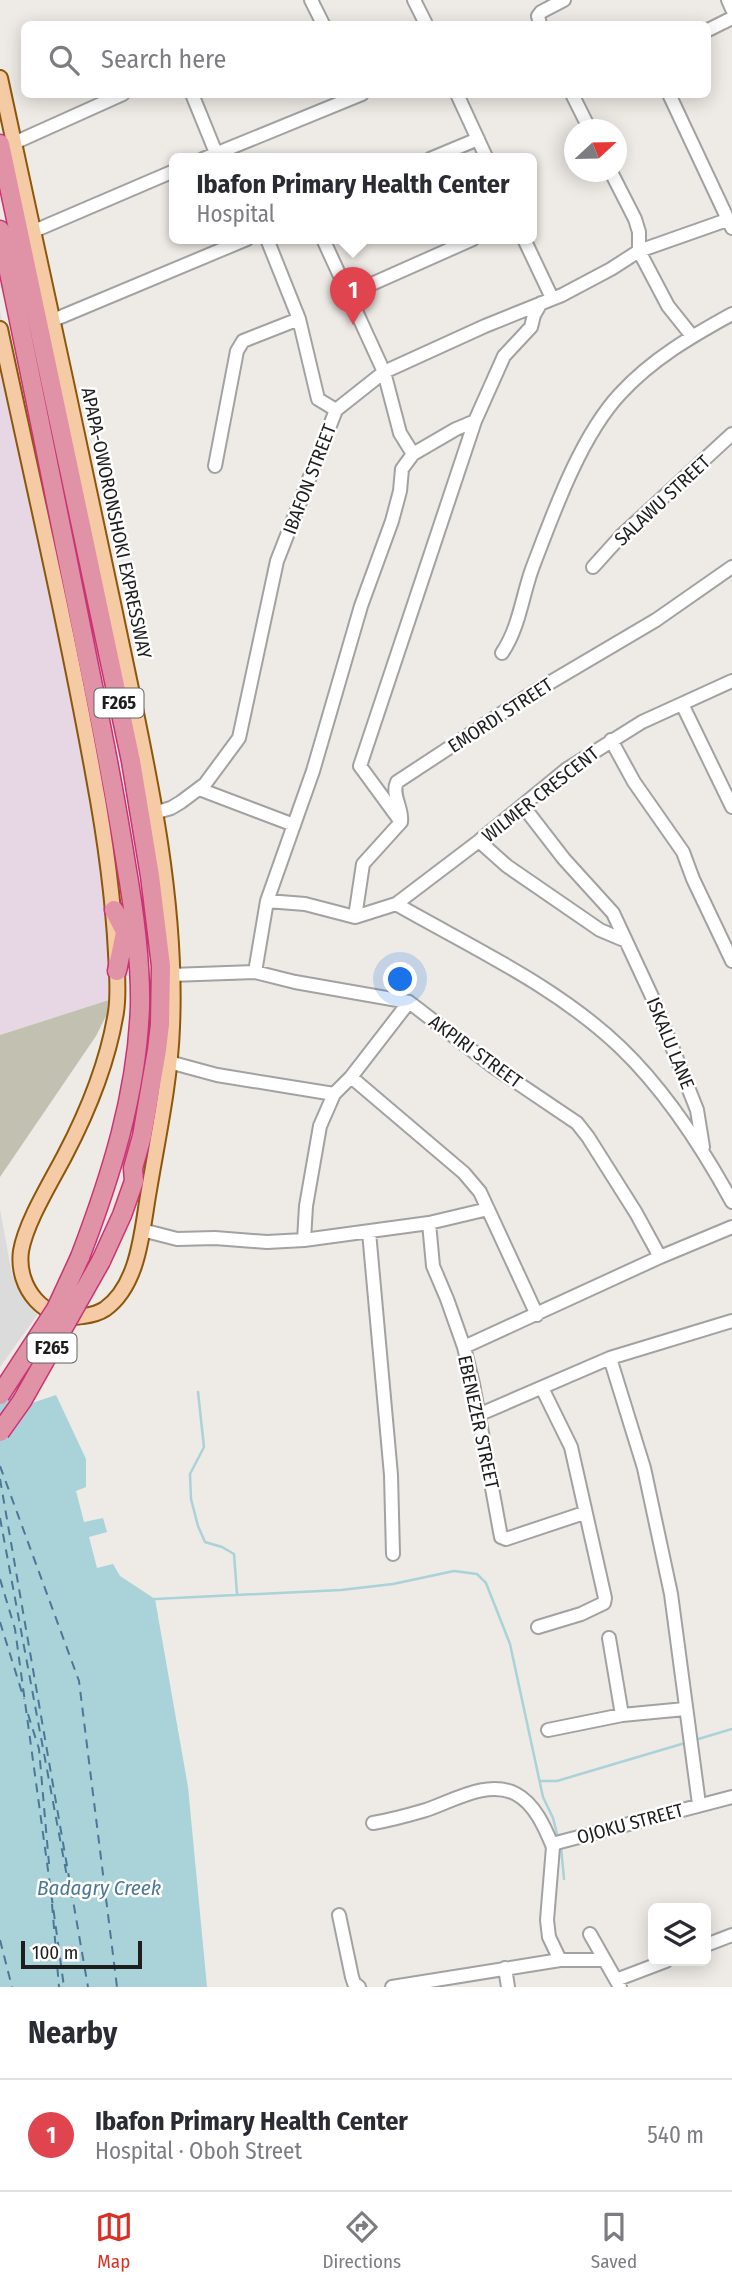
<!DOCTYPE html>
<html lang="en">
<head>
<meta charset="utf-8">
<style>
  body { margin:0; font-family:"Fira Sans Condensed",sans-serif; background:#f7f7f7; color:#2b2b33 }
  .controls { position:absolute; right:21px; bottom:21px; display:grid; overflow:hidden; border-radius:10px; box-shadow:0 4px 18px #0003 }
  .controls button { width:63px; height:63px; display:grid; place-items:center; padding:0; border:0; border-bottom:2px solid #e1e1e2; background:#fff; color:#2b2b33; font:35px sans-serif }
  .compass { position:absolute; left:564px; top:119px; width:63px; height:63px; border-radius:50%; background:#fff; box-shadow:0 4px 18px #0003; rotate:68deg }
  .scale { position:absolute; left:21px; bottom:18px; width:121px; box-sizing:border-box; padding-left:7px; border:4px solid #1e1e1e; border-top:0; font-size:19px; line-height:24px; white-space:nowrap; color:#1e1e1e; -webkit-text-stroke:5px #fff; paint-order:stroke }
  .you { position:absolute; left:401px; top:980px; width:24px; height:24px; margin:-18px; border:5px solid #fff; border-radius:50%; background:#1a73e8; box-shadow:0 0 0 10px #1a73e833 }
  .badge { display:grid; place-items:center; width:46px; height:46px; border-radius:50%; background:#d93025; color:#fff; font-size:23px; font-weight:700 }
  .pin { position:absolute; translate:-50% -58px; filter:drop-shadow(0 2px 4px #0008) }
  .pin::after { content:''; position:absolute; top:37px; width:24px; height:21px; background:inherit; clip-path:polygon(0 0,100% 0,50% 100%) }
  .popup { position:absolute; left:169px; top:153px; width:368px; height:91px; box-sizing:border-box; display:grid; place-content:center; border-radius:10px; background:#fff; filter:drop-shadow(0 2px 5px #0005); font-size:23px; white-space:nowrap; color:#7c7c81 }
  .popup b { font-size:26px; color:#2b2b33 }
  .popup::after { content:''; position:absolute; left:50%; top:100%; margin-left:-14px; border:14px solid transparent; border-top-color:#fff }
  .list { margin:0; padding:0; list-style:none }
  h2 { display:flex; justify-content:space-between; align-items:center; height:91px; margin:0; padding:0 28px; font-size:30px }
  h2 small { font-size:23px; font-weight:400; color:#7c7c81 }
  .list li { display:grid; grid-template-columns:46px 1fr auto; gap:21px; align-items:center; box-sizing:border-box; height:112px; padding:0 28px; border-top:2px solid #e1e1e2 }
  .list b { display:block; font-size:26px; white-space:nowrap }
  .list p { margin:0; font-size:23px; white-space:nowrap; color:#7c7c81 }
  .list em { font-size:23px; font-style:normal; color:#7c7c81 }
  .icon { flex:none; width:38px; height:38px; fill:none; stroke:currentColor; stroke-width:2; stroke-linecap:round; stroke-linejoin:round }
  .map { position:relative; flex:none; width:732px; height:1987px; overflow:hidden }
  .search { position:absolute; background:#fff; box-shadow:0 4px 18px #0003; left:21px; right:21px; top:21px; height:77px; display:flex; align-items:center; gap:18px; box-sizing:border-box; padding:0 24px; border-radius:10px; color:#7c7c81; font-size:26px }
  .sheet { height:203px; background:#fff }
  nav { display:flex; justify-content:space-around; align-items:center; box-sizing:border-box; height:98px; border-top:2px solid #e1e1e2; background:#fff; font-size:19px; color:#7c7c81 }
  nav a { display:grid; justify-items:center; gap:4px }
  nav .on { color:#d93025 }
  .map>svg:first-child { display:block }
  .residential { fill:#dcdbdb }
  .industrial { fill:#e7d7e5 }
  .construction { fill:#c2c1b1 }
  .water { fill:#a9d2d9 }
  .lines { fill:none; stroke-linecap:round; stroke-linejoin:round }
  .stream { stroke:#a9d2d9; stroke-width:2.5 }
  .ferry { stroke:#4c7897; stroke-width:2; stroke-dasharray:9 7; stroke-linecap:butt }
  .minor-casing { stroke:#a2a2a2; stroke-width:16 }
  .major-casing { stroke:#8c570c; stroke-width:18 }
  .highway-casing { stroke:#cc3274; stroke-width:21 }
  .minor { stroke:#fff; stroke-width:12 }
  .major { stroke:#f4cba4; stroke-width:14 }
  .highway { stroke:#e092a7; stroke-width:18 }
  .highway-bridge-casing { stroke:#cc3274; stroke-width:21; stroke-linecap:butt }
  .highway-bridge { stroke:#e092a7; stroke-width:18 }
  .labels { text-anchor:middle; stroke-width:5; stroke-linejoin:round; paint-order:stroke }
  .shield { fill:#fff; stroke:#626262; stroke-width:2 }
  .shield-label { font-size:18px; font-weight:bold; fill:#1e1e1e }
  .street-label { font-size:19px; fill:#1e1e1e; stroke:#fff }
  .water-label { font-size:21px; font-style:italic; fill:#4c7897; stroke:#fff }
</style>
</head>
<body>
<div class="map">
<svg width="732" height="1987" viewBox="0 0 732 1987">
  <rect width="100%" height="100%" fill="#eeeae5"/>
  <!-- residential -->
  <path class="residential" d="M0,1209l12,66 26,39 -38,53z"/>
  <!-- industrial -->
  <path class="industrial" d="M0,311l99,486 16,201 -115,37z"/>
  <!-- construction -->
  <path class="construction" d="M115,998l-19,38 -96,141v-142z"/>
  <!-- water -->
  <path class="water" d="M0,1382l29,22 27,-9 30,64v28l-10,4 8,31 19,-4 4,14 -18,5 8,31 16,-4 7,12 35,23 33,188 19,200h-207z"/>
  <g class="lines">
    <!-- stream -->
    <path class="stream" d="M198,1392l6,55 -14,27 1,25 7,27 7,16 17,5 12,7 3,40
      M155,1599l186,-9 52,-6 61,-13 23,3 9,9 24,61 33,153 10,21 5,20
      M695,1740l37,-11
      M540,1781h17l128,-38
      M561,1847l3,32"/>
    <!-- ferry -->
    <path class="ferry" d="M0,1466l79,215 38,306
      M0,1479l88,508
      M0,1518l68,364
      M0,1579l15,50 49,358
      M0,1622l24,77
      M28,1714l11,35 10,115
      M52,1904l7,83
      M0,1940l12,47"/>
    <defs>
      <path id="minor" d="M311,0l12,24
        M414,0l12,24
        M728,0l4,9
        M540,24l-2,-8 3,-4 23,-12
        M708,30l24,-12
        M192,94l24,59
        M457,94l30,65
        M572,94l18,36
        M669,94l63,134
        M14,143l109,-49
        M203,159l159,-65
        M430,159l48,-20
        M611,172l24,47 4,13v19l29,55 24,30
        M34,231l140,-60
        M267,239l32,80 19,80 18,11
        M524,239l28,59
        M347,295l126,-56
        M51,321l196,-82
        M413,454l43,-25 19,-8
        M215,466l22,-115 6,-10 56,-22
        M593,567l28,-31 111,-102
        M502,653c17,-25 20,-56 30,-84 21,-55 48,-132 88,-175 32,-35 72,-58 112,-80
        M682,704l50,103
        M611,740l23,42 49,70 10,27 39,82
        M199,789l95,36
        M523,806l41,53 49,54 41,88 43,109 6,37
        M154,813l17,-5 10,-6 24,-18 34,-46 38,-177 59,-151 48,-38 101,-46 77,-31 49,-26 28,-18 88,-31
        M401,822l-41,-56 115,-345 29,-65 27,-29 3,-12 7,-12
        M479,841l28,25 93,64 26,11
        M267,901l38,3 50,13 41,-13c77,44 160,82 224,143 46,44 82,100 112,155
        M396,904l83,-63 88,-72 75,-47 90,-41
        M355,917l8,-53 38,-42c2,-14 -10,-27 -4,-40l137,-90 122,-72 76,-53
        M255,972l12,-71 46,-130 48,-165 31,-85 8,-30 2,-22 11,-15 -13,-21 -16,-61 -61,-133
        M171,975l84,-3 40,10 114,20 82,63 86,58 11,14 48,76 24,44
        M169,1062l48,13 117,19
        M351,1077l113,96 16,19 57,123
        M429,1223l4,43 14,33 17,48 9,37 28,153 5,2 78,-26
        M142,1230l35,9 38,-1 52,4 37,-2 125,-17 59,-14
        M369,1232l22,243 2,79
        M304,1240l2,-34 14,-80 14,-32 17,-17 58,-75
        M464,1347l196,-90 72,-30
        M610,1358l34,110 27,126 28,210
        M478,1415l132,-57 122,-37
        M538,1627l43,-13 23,-11 1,-5 -34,-151 -29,-59
        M609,1638l13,77
        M548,1730l74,-15 63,-6
        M373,1823c18,-3 36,-8 53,-13 27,-9 62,-31 90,-16 19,10 29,34 37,53
        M339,1915l13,62 2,6 5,4
        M590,1934l30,53
        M706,1945l26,-10
        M560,1960l-11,-23 -2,-17 6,-73 3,-4 176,-46
        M505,1968l3,19
        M616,1980l50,-19
        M392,1987l168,-27h44"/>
      <path id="major" d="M0,78c38,177 77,353 114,530 28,136 64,279 58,419 -2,55 -14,109 -23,163 -7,38 -9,94 -44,119 -6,4 -14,6 -22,7 -38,7 -67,-28 -62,-65 5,-29 30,-69 44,-96 23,-44 43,-93 51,-143 3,-19 1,-39 0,-59 -3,-59 -11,-116 -22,-175 -27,-150 -62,-300 -94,-449"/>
      <path id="highway" d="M0,144l131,617 19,115 11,90 -1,58 -3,26 -15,86 -9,32 1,13 -12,34 -21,46
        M0,230c32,149 61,298 91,446 13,63 25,125 35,188 8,46 15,95 14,142 -3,88 -29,170 -60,251
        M114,910l19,37
        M117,971l9,-43"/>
    </defs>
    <!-- minor casing -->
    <use href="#minor" class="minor-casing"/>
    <!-- major casing -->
    <use href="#major" class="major-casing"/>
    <!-- highway casing -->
    <use href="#highway" class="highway-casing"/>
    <!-- minor -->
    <use href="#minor" class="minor"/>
    <!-- major -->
    <use href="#major" class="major"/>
    <!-- highway -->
    <use href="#highway" class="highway"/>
    <defs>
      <path id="highway-bridge" d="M0,1395l56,-86 24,-52
        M0,1432l22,-31 79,-140"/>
    </defs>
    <!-- highway-bridge casing -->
    <use href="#highway-bridge" class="highway-bridge-casing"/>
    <!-- highway-bridge -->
    <use href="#highway-bridge" class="highway-bridge"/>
  </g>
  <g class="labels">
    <!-- shield labels -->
    <g class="shield">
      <rect x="94.5" y="688.5" width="49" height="29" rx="5"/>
      <rect x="27.5" y="1333.5" width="49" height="29" rx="5"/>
    </g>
    <g class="shield-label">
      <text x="119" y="709">F265</text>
      <text x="52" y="1354">F265</text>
    </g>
    <!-- street labels -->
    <g class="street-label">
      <text transform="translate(309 479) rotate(-69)" y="7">IBAFON STREET</text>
      <text transform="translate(662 500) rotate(-43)" y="7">SALAWU STREET</text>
      <text transform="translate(117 523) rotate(78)" y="7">APAPA-OWORONSHOKI EXPRESSWAY</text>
      <text transform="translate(500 715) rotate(-33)" y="7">EMORDI STREET</text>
      <text transform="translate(540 794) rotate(-38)" y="7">WILMER CRESCENT</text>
      <text transform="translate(671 1043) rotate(68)" y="7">ISKALU LANE</text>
      <text transform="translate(476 1051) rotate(36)" y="7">AKPIRI STREET</text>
      <text transform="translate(479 1422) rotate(78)" y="7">EBENEZER STREET</text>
      <text transform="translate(630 1823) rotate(-15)" y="7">OJOKU STREET</text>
    </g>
    <!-- water labels -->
    <g class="water-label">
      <text x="99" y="1895">Badagry Creek</text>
    </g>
  </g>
</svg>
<div class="controls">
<button><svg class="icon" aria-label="layers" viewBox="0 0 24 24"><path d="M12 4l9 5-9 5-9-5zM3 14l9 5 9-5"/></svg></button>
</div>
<svg class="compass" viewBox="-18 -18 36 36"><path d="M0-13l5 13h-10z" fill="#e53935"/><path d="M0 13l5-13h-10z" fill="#7c7c81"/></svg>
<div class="scale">100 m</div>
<div class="you"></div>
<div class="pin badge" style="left:353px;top:325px;background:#e0444e">1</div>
<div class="popup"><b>Ibafon Primary Health Center</b>Hospital</div>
<div class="search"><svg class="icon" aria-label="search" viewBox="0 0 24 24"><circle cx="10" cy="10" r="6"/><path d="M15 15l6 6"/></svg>Search here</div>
</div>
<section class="sheet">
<h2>Nearby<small></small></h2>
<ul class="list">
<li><span class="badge" style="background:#e0444e">1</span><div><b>Ibafon Primary Health Center</b><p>Hospital · Oboh Street</p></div><em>540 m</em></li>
</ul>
</section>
<nav>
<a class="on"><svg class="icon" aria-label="map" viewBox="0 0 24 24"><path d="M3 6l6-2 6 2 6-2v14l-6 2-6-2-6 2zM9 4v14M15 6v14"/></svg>Map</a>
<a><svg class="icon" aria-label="directions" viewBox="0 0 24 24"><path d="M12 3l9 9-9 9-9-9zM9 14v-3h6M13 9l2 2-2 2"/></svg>Directions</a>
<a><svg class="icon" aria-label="saved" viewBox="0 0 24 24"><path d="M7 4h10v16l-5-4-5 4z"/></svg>Saved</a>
</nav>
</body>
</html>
